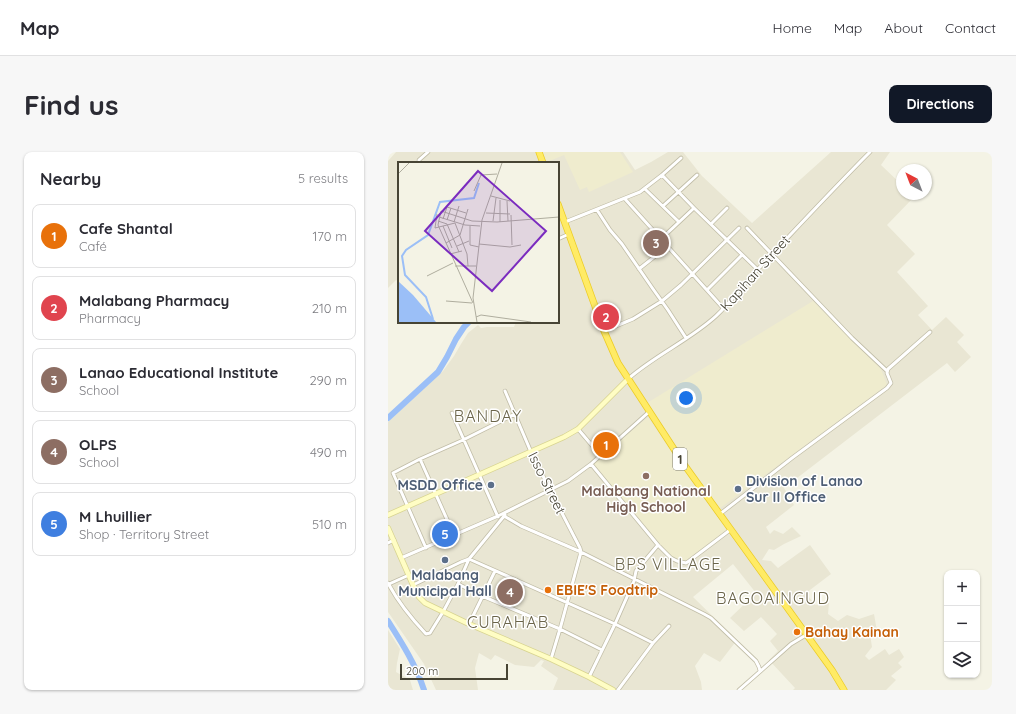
<!DOCTYPE html>
<html lang="en">
<head>
<meta charset="utf-8">
<style>
  body { margin:0; font-family:Quicksand,sans-serif; background:#f7f7f7; color:#2b2b33 }
  .controls { position:absolute; right:12px; bottom:12px; display:grid; overflow:hidden; border-radius:8px; box-shadow:0 1px 3px #0004 }
  .controls button { width:36px; height:36px; display:grid; place-items:center; padding:0; border:0; border-bottom:1px solid #e1e1e2; background:#fff; color:#2b2b33; font:20px sans-serif }
  .compass { position:absolute; left:508px; top:12px; width:36px; height:36px; border-radius:50%; background:#fff; box-shadow:0 1px 3px #0004; rotate:318deg }
  .scale { position:absolute; left:12px; bottom:10px; width:108px; box-sizing:border-box; padding-left:4px; border:2px solid #474434; border-top:0; font-size:11px; line-height:14px; white-space:nowrap; color:#474434; -webkit-text-stroke:3px #fff; paint-order:stroke }
  .you { position:absolute; left:298px; top:246px; width:14px; height:14px; margin:-10px; border:3px solid #fff; border-radius:50%; background:#1a73e8; box-shadow:0 0 0 6px #1a73e833 }
  .badge { display:grid; place-items:center; width:26px; height:26px; border-radius:50%; background:#111827; color:#fff; font-size:13px; font-weight:700 }
  .pin { position:absolute; translate:-50% -50%; border:2px solid #fff; box-shadow:0 1px 4px #0006 }
  .list { margin:0; padding:0; list-style:none }
  h2 { display:flex; justify-content:space-between; align-items:center; height:52px; margin:0; padding:0 16px; font-size:17px }
  h2 small { font-size:13px; font-weight:400; color:#7c7c81 }
  .list li { display:grid; grid-template-columns:26px 1fr auto; gap:12px; align-items:center; box-sizing:border-box; height:64px; margin:0 8px 8px; padding:0 8px; border:1px solid #e1e1e2; border-radius:8px }
  .list b { display:block; font-size:15px; white-space:nowrap }
  .list p { margin:0; font-size:13px; white-space:nowrap; color:#7c7c81 }
  .list em { font-size:13px; font-style:normal; color:#7c7c81 }
  .icon { flex:none; width:22px; height:22px; fill:none; stroke:currentColor; stroke-width:2; stroke-linecap:round; stroke-linejoin:round }
  .map { position:relative; flex:none; width:604px; height:538px; overflow:hidden; border-radius:8px }
  header { display:flex; align-items:center; gap:24px; box-sizing:border-box; height:56px; padding:0 20px; background:#fff; border-bottom:1px solid #e1e1e2 }
  header strong { font-size:19px }
  nav { display:flex; gap:22px; margin-inline-start:auto; font-size:14px }
  .intro { display:flex; align-items:center; justify-content:space-between; box-sizing:border-box; height:96px; padding:0 24px }
  h1 { margin:0; font-size:28px }
  .button { padding:10px 18px; border-radius:8px; background:#111827; color:#fff; font-size:14px; font-weight:700 }
  main { display:flex; gap:24px; padding:0 24px }
  aside { flex:1; background:#fff; border-radius:8px; box-shadow:0 1px 3px #0004 }
  .map>svg:first-child { display:block }
  .residential { fill:#e9e6d3 }
  .education { fill:#efecce }
  .lines { fill:none; stroke-linecap:round; stroke-linejoin:round }
  .river { stroke:#9bbff7; stroke-width:6 }
  .street-casing { stroke:#c1bda7; stroke-width:4.5 }
  .secondary-casing { stroke:#d8d490; stroke-width:6 }
  .highway-casing { stroke:#eccc27; stroke-width:7 }
  .street { stroke:#fff; stroke-width:3 }
  .secondary { stroke:#fffdc4; stroke-width:4.5 }
  .highway { stroke:#ffeb65; stroke-width:5.5 }
  .education-dot { fill:#8d6e63; stroke:#fff; stroke-width:1.5 }
  .service-dot { fill:#5c6f8a; stroke:#fff; stroke-width:1.5 }
  .food-dot { fill:#e8710a; stroke:#fff; stroke-width:1.5 }
  .labels { text-anchor:middle; stroke-width:3; stroke-linejoin:round; paint-order:stroke }
  .shield { fill:#fff; stroke:#7e7c71; stroke-width:1 }
  .shield-label { font-size:13px; font-weight:bold; fill:#474434 }
  .street-label { font-size:14px; fill:#474434; stroke:#fff }
  .service-label { font-size:14px; font-weight:bold; fill:#4e5e75; stroke:#fff; text-anchor:start }
  .education-label { font-size:14px; font-weight:bold; fill:#785e54; stroke:#fff }
  .food-label { font-size:14px; font-weight:bold; fill:#c56008; stroke:#fff; text-anchor:start }
  .quarter-label { font-size:16px; letter-spacing:1px; fill:#6b654a; stroke:#fff }
  .inset-river { fill:none; stroke:#9bbff7; stroke-width:2 }
  .inset-road { fill:none; stroke:#afad9e; stroke-width:1 }
  .view { fill:#7b2cbf; fill-opacity:0.15; stroke:#7b2cbf; stroke-width:2 }
  .inset-edge { fill:none; stroke:#474434; stroke-width:2 }
</style>
</head>
<body>
<header>
<strong>Map</strong>
<nav><a>Home</a><a>Map</a><a>About</a><a>Contact</a></nav>
</header>
<div class="intro"><h1>Find us</h1><a class="button">Directions</a></div>
<main>
<aside>
<h2>Nearby<small>5 results</small></h2>
<ul class="list">
<li><span class="badge" style="background:#e8710a">1</span><div><b>Cafe Shantal</b><p>Café</p></div><em>170 m</em></li>
<li><span class="badge" style="background:#e0444e">2</span><div><b>Malabang Pharmacy</b><p>Pharmacy</p></div><em>210 m</em></li>
<li><span class="badge" style="background:#8d6e63">3</span><div><b>Lanao Educational Institute</b><p>School</p></div><em>290 m</em></li>
<li><span class="badge" style="background:#8d6e63">4</span><div><b>OLPS</b><p>School</p></div><em>490 m</em></li>
<li><span class="badge" style="background:#3f7fe0">5</span><div><b>M Lhuillier</b><p>Shop · Territory Street</p></div><em>510 m</em></li>
</ul>
</aside>
<div class="map">
<svg width="604" height="538" viewBox="0 0 604 538">
  <rect width="100%" height="100%" fill="#f4f3e5"/>
  <!-- residential -->
  <path class="residential" d="M8,0h227l12,18 16,-8 17,-10h15l19,24 50,47 79,-71h59l-9,13 21,20v9h9l3,3 -27,28 28,29 -18,18 31,34 -10,9 14,15 14,-13 18,18 -7,7 14,15 -16,15 -8,-9 -163,125 10,17 -28,22 4,7 4,-4 9,4 9,-7 9,9 -17,8 -10,6 -5,-1 -7,11 9,1 7,7 32,-23 21,29 -25,19 9,12 14,-2 -1,11 10,7 9,-6 12,4 15,-5 3,17 -7,3 2,13 -7,9 4,4 16,-11 4,6 10,-6 5,8 -6,6 4,4 -11,9 5,4 -10,10h-93l2,-2 -26,-28 9,-9 -8,-10 7,-7 -16,-17 -17,14 -14,-13 26,-25 -23,-29 -40,33 44,43 -17,22 -16,-9 -9,13 6,16 1,8h-149l5,-12 -17,-12 3,-5 -3,-1 -7,7 -19,-2 -20,-10 -4,5 -12,-7 -4,15 3,22h-42l-12,-26 -36,-52v-190l55,-51 11,-15 7,-12 7,-11 10,-8 3,3 6,-1h27l2,-5h42v-159h-159v118l-3,-1 -8,8v-127z
    M0,478l12,19 -3,14 -1,9 14,8 3,10h-25z"/>
  <!-- education -->
  <path class="education" d="M154,0h78l13,20 -44,20 -2,-5 -7,3 -16,-35 -17,7z
    M425,149l68,68 6,16 -168,124 -72,-106z
    M260,265l49,72 31,42 -40,29 -3,2 -4,-1 -9,-4 -7,-7 -72,-86z"/>
  <g class="lines">
    <!-- river -->
    <path class="river" d="M0,266l50,-46 9,-15 9,-18 8,-12 5,-5
      M0,469c14,22 28,44 36,69"/>
    <defs>
      <path id="street" d="M31,11v-3l9,-8
        M274,23l32,33 63,61
        M257,37l34,33
        M237,47l98,109
        M275,54l34,-31
        M209,58l13,20 12,14 31,45 15,21 18,28
        M177,70l75,-30 22,-17 19,-17
        M323,72l16,-16
        M359,76l105,110 35,33
        M170,87l11,-5
        M273,87l33,-31
        M251,117l29,-23
        M319,138l35,-35
        M216,179l29,-12 29,-18 19,-16 58,-57
        M240,227c27,-24 62,-39 88,-63 16,-15 28,-33 43,-48 37,-39 73,-78 111,-116
        M117,239l26,61 19,38 30,58 1,4 -21,77 -9,30
        M64,261l46,104
        M190,277l23,27
        M32,307l34,76
        M203,312l67,81 13,13 6,3 9,2 3,-2 41,-31
        M332,362l72,-56 95,-70 4,-5 -4,-10 1,-4 42,-37
        M116,364l17,10 60,26 123,62 7,4 45,43 3,6 1,4
        M0,391l6,-3
        M38,396l-33,-75 27,-14 43,-19 52,-26
        M13,406l97,-42 70,-35 23,-17 59,-53
        M0,431c10,19 23,35 38,51l4,-1 13,-21 15,-28 11,-25 36,-44
        M1,432l20,-9
        M70,432l24,12 78,33 42,21
        M25,433l48,-23 8,-3 146,65 38,19
        M81,472l26,-53
        M201,525l26,-53 19,-43 2,-10 22,-26
        M230,538l35,-47 16,-17
        M351,538l52,-46 15,-9"/>
      <path id="secondary" d="M0,363l176,-78 14,-8 50,-50
        M0,376l25,57 6,12 6,6 44,21 82,35 38,18 24,13"/>
      <path id="highway" d="M151,0l4,11
        M170,52l46,127 14,32 65,100 149,207 12,20"/>
    </defs>
    <!-- street casing -->
    <use href="#street" class="street-casing"/>
    <!-- secondary casing -->
    <use href="#secondary" class="secondary-casing"/>
    <!-- highway casing -->
    <use href="#highway" class="highway-casing"/>
    <!-- street -->
    <use href="#street" class="street"/>
    <!-- secondary -->
    <use href="#secondary" class="secondary"/>
    <!-- highway -->
    <use href="#highway" class="highway"/>
  </g>
  <!-- markers -->
  <circle class="education-dot" cx="258" cy="324" r="4"/>
  <g class="service-dot">
    <circle cx="103" cy="333" r="4"/>
    <circle cx="350" cy="337" r="4"/>
    <circle cx="57" cy="408" r="4"/>
  </g>
  <g class="food-dot">
    <circle cx="160" cy="438" r="4"/>
    <circle cx="409" cy="480" r="4"/>
  </g>
  <g class="labels">
    <!-- shield labels -->
    <rect class="shield" x="285" y="296" width="14" height="22" rx="3"/>
    <g class="shield-label">
      <text x="292" y="312">1</text>
    </g>
    <!-- street labels -->
    <g class="street-label">
      <text transform="translate(367 121) rotate(-48)" y="5">Kapihan Street</text>
      <text transform="translate(159 331) rotate(64)" y="5">Isso Street</text>
    </g>
    <!-- service labels -->
    <g class="service-label">
      <text x="358" y="334">Division of Lanao<tspan x="358" dy="16">Sur II Office</tspan></text>
      <text x="95" y="338" text-anchor="end">MSDD Office</text>
      <text x="57" y="428" text-anchor="middle">Malabang<tspan x="57" dy="16">Municipal Hall</tspan></text>
    </g>
    <!-- education labels -->
    <g class="education-label">
      <text x="258" y="344">Malabang National<tspan x="258" dy="16">High School</tspan></text>
    </g>
    <!-- food labels -->
    <g class="food-label">
      <text x="168" y="443">EBIE'S Foodtrip</text>
      <text x="417" y="485">Bahay Kainan</text>
    </g>
    <!-- quarter labels -->
    <g class="quarter-label">
      <text x="100" y="270">BANDAY</text>
      <text x="280" y="418">BPS VILLAGE</text>
      <text x="385" y="452">BAGOAINGUD</text>
      <text x="120" y="476">CURAHAB</text>
    </g>
  </g>
  <!-- overview -->
  <g transform="translate(10 10)">
    <rect width="161" height="161" fill="#f4f3e5"/>
    <path d="M0,119l15,14 23,27h-38z" fill="#9bbff7"/>
    <path class="inset-river" d="M35,157l-7,-22 -21,-22 -3,-19 4,-6 22,-15 12,-33 34,-4 5,-15"/>
    <path class="inset-road" d="M0,12l11,-11M76,29l7,-16 16,-1M93,34l19,5M109,39l1,20M88,51l24,1M39,52l-2,14 20,-5M113,53l1,30M41,55l26,8 15,1M45,57l4,-12 19,6M49,58l4,-12M40,59l9,3 12,28M95,59l3,-23M56,60l5,-16M102,60v-22M57,61l12,31 1,12M45,64l9,22M72,64v19l9,2M48,81l14,-8 8,-26M81,82l31,3 11,-2M59,84l12,-5M52,92l12,-3M57,104h21M29,114l26,-13M48,139l26,2M75,141l-35,-78 3,-14 31,10 25,1 62,-5M78,155l5,-2 50,7M79,160l-4,-24 9,-78 20,-57"/>
    <path class="view" d="M80,9l68,60 -54,60 -67,-60z"/>
    <rect width="161" height="161" class="inset-edge"/>
  </g>
</svg>
<div class="controls">
<button>+</button>
<button>−</button>
<button><svg class="icon" aria-label="layers" viewBox="0 0 24 24"><path d="M12 4l9 5-9 5-9-5zM3 14l9 5 9-5"/></svg></button>
</div>
<svg class="compass" viewBox="-18 -18 36 36"><path d="M0-13l5 13h-10z" fill="#e53935"/><path d="M0 13l5-13h-10z" fill="#7c7c81"/></svg>
<div class="scale">200 m</div>
<div class="you"></div>
<div class="pin badge" style="left:218px;top:293px;background:#e8710a">1</div>
<div class="pin badge" style="left:218px;top:165px;background:#e0444e">2</div>
<div class="pin badge" style="left:268px;top:91px;background:#8d6e63">3</div>
<div class="pin badge" style="left:122px;top:440px;background:#8d6e63">4</div>
<div class="pin badge" style="left:57px;top:382px;background:#3f7fe0">5</div>
</div>
</main>
</body>
</html>
